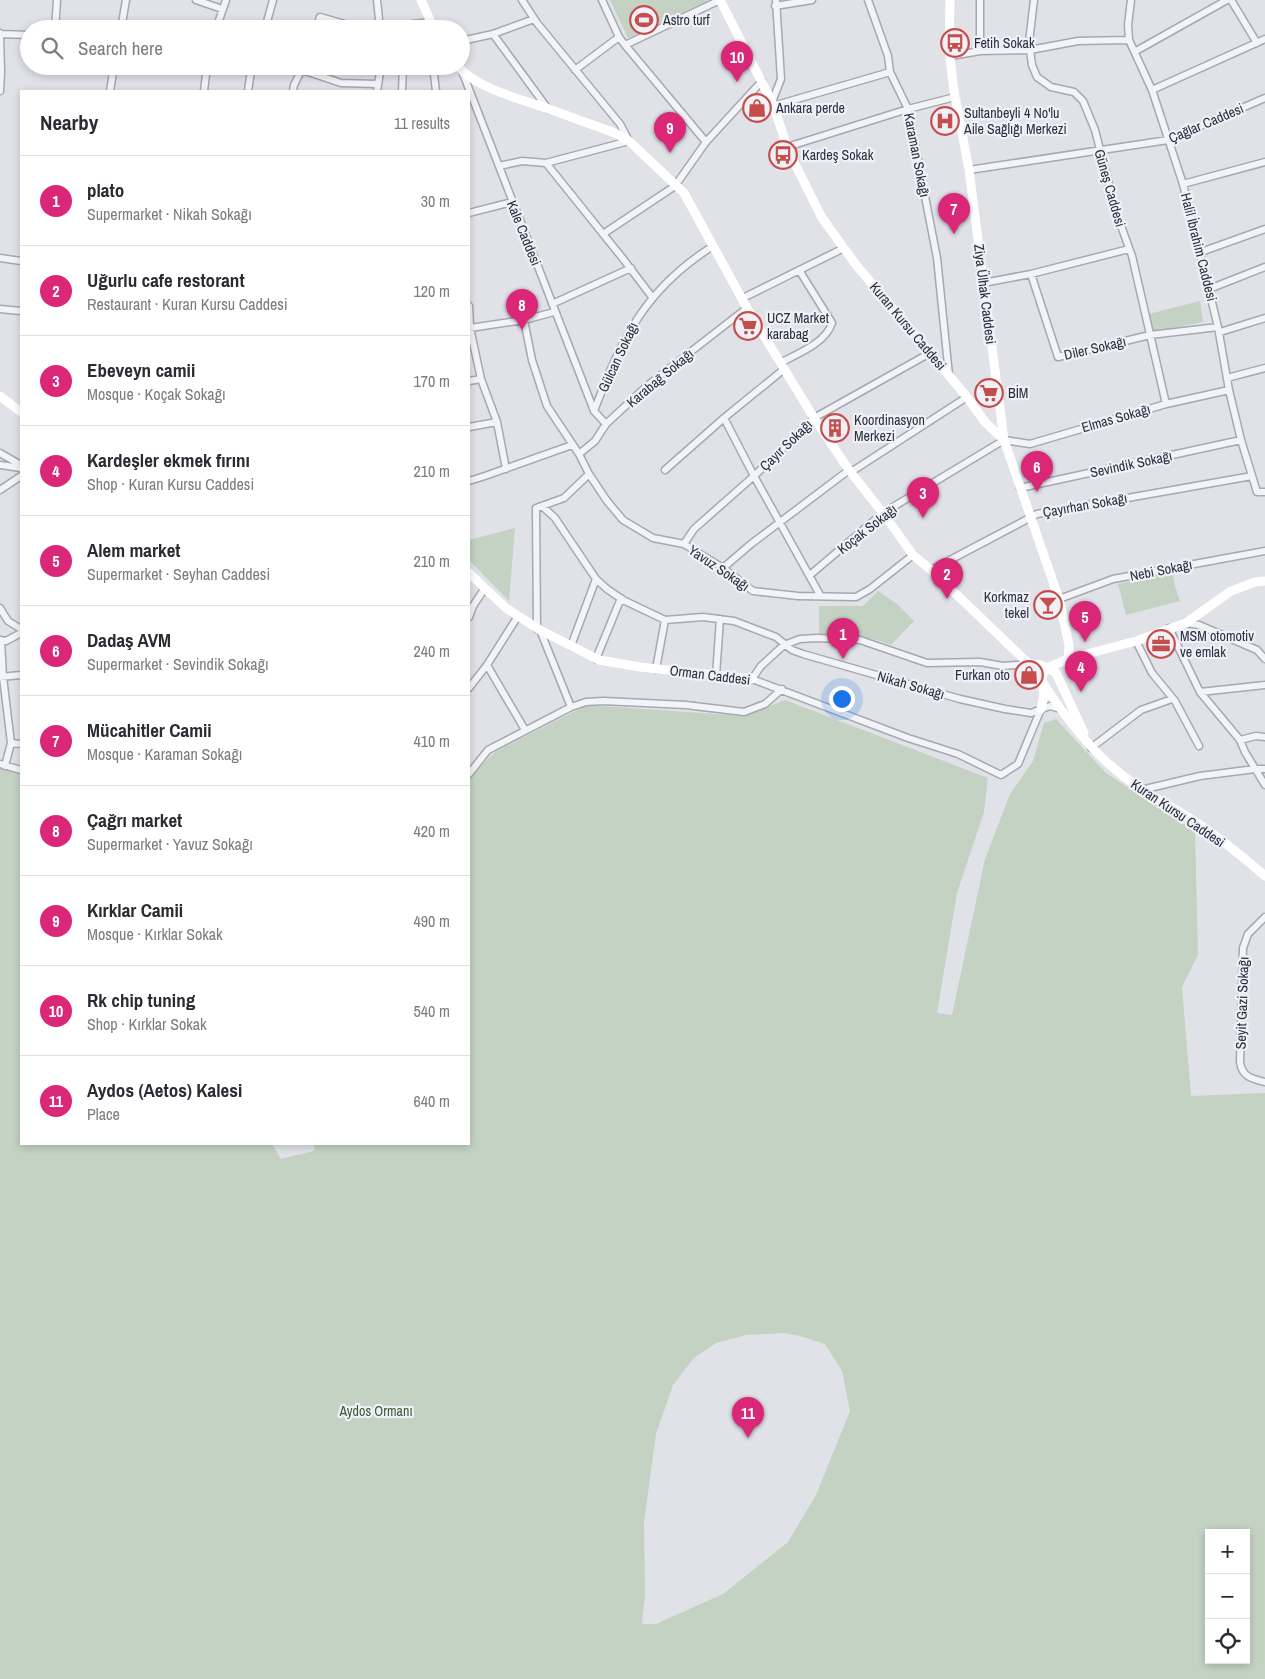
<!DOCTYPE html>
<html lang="en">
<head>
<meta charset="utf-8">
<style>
  body { margin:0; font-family:"Archivo Narrow",sans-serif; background:#f7f7f7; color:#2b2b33 }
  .controls { position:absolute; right:15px; bottom:15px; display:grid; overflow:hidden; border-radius:0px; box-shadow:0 2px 8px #0003 }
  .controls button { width:45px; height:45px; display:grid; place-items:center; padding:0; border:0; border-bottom:1px solid #e1e1e2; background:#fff; color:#2b2b33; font:25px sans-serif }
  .you { position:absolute; left:841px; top:698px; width:18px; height:18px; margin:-12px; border:4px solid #fff; border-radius:50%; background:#1a73e8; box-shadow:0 0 0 8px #1a73e833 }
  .badge { display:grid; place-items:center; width:32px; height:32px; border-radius:50%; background:#db2777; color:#fff; font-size:16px; font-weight:700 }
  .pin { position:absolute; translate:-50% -41px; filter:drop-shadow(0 1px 2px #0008) }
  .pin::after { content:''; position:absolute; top:26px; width:18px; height:15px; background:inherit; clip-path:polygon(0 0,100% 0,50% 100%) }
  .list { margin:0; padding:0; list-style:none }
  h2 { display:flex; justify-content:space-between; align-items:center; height:65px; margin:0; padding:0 20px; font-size:21px }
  h2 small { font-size:16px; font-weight:400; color:#7c7c81 }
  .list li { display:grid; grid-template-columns:32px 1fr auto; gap:15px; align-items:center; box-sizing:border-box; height:90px; padding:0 20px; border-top:1px solid #e1e1e2 }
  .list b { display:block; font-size:19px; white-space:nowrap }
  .list p { margin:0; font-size:16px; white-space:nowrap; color:#7c7c81 }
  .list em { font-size:16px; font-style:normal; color:#7c7c81 }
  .icon { flex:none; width:28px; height:28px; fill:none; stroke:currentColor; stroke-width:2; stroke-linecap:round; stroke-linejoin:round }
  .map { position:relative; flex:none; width:1265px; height:1679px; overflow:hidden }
  .search { position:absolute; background:#fff; box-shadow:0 2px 8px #0003; left:20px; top:20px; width:450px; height:55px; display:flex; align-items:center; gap:12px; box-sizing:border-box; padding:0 18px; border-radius:28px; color:#7c7c81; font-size:19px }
  .panel { position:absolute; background:#fff; box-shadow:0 2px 8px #0003; left:20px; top:90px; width:450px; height:1055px; border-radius:0px }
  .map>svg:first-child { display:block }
  .green { fill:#c3d2c2; fill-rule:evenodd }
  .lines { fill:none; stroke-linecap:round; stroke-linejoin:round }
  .street-casing { stroke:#a6a8b2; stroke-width:9 }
  .street { stroke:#f3f4f7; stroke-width:6 }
  .secondary { stroke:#fff; stroke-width:9 }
  .labels { text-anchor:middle; stroke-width:4.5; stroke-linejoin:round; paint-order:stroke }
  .poi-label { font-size:14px; fill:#2a2e3f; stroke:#f0f1f6; text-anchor:start }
  .street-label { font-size:14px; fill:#2a2e3f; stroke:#f0f1f6 }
  .park-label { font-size:14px; fill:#395a38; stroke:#f0f1f6 }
</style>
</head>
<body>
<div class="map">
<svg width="1265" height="1679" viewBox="0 0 1265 1679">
  <rect width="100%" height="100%" fill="#e0e2e8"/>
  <!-- green -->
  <path class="green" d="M610,0h96l1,1 -79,37z
    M1200,301l3,21 -51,10 -3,-18z
    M515,528l-6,73 -40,-41v-20z
    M1172,571l3,15 5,15 -54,14 -8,-31z
    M878,591l19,13 17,17 -23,24c-23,-10 -47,-10 -72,-10v-29h44z
    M785,700l203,78 -4,34 -27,81 -20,120 15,2 33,-156 25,-65 23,-33 11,-38 12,-4 50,54 89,58 3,124 -16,32 9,109 74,-3v586h-1265v-916l21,8v373h251l9,15 33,-8 1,-7h154v-366l26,-26 92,-47 157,11zM784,1333l16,3 25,8 17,27 8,40 -34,84 -28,47 -65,52 -67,30h-14l3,-29 -1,-73 12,-88 17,-49 21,-27 22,-15 30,-8zM1209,1533h37v127h-37z"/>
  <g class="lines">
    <defs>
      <path id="street" d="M196,0l26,9
        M377,0l3,29
        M602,0l17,37 6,8 81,97
        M868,0l20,56 2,16 18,37 29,149 12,117
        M980,0v51
        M1034,0l-5,42 3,23 5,12 14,10 23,5 9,9 12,29 21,82 16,44 34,148
        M1131,0l-3,25 1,15 23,50 31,94 35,143 11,63 12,50 16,52h8
        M1231,0l26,43
        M775,6l37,-6
        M55,29l2,-29
        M121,29l5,-29
        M216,29l10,-29
        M265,29l8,-29
        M316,29l4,-12 28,8 24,4
        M404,29v-4l27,-3
        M0,33l1,39 -1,19
        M0,34l29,1
        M493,34l55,75
        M461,41l32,-7 41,-15
        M625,45l95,-45
        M1136,51l91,-51
        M951,56l29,-5 50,-1 48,-9 51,-1
        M433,66l3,25
        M302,70l39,13 36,1
        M575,70l44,-33
        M462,71l129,332 3,8 12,13
        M1152,90l113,-51
        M110,91l4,-25
        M204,91l3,-25
        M248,91l2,-14 3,-11
        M293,91l1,-6 9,-18
        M377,91l4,-25
        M402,91l1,-25
        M772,102l9,-23 -5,-79
        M773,106l117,-34
        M787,147l121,-38 47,-12
        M546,163l78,97 28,37
        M499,166l23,-5 24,2 83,-22 -9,-17 -83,-101 -15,-23
        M969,170l199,-30 97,-42
        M1183,184l82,-22
        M469,213l43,-11
        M603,234l72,-48 31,-44 56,-61
        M1201,252l64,-23
        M0,258l21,3
        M1031,274l27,83 92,-22 68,-8
        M983,283l48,-9 98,-25
        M1209,289l56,-22
        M743,298l101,-50
        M552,304l79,-36
        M469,306l1,22 11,51 16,43 9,47
        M0,309l21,2
        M524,320l8,40 15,46 32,48 10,20 18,27 16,19 30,18 31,6 39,24 30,23 45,5 58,1 14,-8 43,-34
        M470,328l54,-8 30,-8
        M1220,332l45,-14
        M780,363c17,-9 46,-20 52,-40l-33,-53
        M1227,378l38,-10
        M469,381l12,-2
        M594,411c28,-73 51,-122 119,-165
        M724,418l30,58 66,119
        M469,427l28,-5
        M0,453l21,12
        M579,454l16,-13 11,-17 42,-39 99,-77
        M0,465l21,3
        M665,470l59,-52 59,-48
        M851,472l116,-75
        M469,481l16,-5 87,-31
        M1020,488l221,-48
        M0,490l21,-14
        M542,506l13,12 41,61 11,10 16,11 42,20 38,-3 31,4 42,16 16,13 11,4 157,45 45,10 26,4 19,-7 11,3
        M684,544l10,-15 60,-53 60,-58 116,-65
        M723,568l28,-24 98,-74
        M931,570l106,-56 215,-38
        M810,575l73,-62 121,-73 26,4 136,-40 63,-14
        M1059,599l54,-20 152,-28
        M0,608l8,13 13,8
        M469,617l4,-11 12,-18
        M1186,623l13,2 58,25 8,9
        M1169,628l31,64 40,48 5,12 20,33
        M537,629l-1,-121 28,-10 25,-24
        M540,630l31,77
        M0,640l6,1 15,-8
        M1,640l2,37 8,66 -6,23
        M1136,641l16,32 23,28 24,45
        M571,646l25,-67
        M596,659l25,-61
        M1029,664l-26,2 -23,-4 -53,1 -67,-23 -43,-2 -17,1 -16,6 -23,21 -9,13 156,59 50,16 43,21 17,-11 23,-55
        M487,665l38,65
        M656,669l9,-49
        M716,675l4,-56
        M0,677l21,-2
        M469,688l18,-23 31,-49
        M1200,692l65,-7
        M1240,740l16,-4 9,1
        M11,743l10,1
        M1091,748l50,-38 31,-11
        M0,764l21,6
        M469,774l19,-24 83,-43 15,-5 17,-1 83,4 58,7 21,-8 17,-15
        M1141,790l59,-14 55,-7h10
        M1265,917l-17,17 -5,14 -3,114c2,15 12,17 25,20"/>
    </defs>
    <!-- street casing -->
    <use href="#street" class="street-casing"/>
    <!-- street -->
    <use href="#street" class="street"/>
    <!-- secondary -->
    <path class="secondary" d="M421,0l13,29
      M720,0l52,102 17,50 33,66 35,48 110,131 18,25 19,18 55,159 10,46 -1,14
      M950,0l-1,50 5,41 15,79 35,270
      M458,66c17,22 65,34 91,43 22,8 44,16 66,24l14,8 55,52 63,115 67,110 35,52 34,43 30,42 18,15 98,94c10,10 16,23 24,34 18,26 38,52 63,72 24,21 53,35 80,52 24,16 47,35 69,54
      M0,396l21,16
      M469,573l37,35 34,22 59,30 41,7 112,12
      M1029,664l12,1 15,8 28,60
      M1041,709l3,-14 -2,-13 1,-8 4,-6 21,-9 68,-18 50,-18 45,-32 24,-9 10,-1"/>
  </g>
  <!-- icons -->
  <defs>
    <symbol id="stadium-ring" viewBox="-11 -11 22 22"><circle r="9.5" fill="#f0f1f6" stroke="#c64d4c" stroke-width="1.5"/><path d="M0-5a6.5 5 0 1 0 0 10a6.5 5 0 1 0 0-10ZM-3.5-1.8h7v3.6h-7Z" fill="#c64d4c"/></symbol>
    <symbol id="bus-ring" viewBox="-11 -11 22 22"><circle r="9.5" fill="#f0f1f6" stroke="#c64d4c" stroke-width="1.5"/><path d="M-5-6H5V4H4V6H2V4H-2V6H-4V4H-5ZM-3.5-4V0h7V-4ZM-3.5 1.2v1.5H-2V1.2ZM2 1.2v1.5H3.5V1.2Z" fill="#c64d4c"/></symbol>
    <symbol id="shop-ring" viewBox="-11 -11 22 22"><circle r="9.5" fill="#f0f1f6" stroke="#c64d4c" stroke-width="1.5"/><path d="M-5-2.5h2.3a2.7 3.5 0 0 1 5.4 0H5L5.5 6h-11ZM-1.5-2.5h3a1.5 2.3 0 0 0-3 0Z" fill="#c64d4c"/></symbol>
    <symbol id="hospital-ring" viewBox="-11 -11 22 22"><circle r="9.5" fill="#f0f1f6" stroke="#c64d4c" stroke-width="1.5"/><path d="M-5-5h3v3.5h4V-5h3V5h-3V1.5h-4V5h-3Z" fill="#c64d4c"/></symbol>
    <symbol id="supermarket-ring" viewBox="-11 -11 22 22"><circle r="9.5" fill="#f0f1f6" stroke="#c64d4c" stroke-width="1.5"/><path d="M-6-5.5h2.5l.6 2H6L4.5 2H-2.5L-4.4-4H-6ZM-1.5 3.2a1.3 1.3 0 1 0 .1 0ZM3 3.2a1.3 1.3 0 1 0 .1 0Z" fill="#c64d4c"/></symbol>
    <symbol id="building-ring" viewBox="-11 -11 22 22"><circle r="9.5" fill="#f0f1f6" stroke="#c64d4c" stroke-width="1.5"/><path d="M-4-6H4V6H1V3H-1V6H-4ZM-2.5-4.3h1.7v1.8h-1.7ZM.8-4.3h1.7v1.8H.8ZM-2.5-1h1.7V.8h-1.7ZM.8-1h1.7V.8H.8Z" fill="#c64d4c"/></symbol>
    <symbol id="bar-ring" viewBox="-11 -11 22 22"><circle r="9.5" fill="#f0f1f6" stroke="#c64d4c" stroke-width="1.5"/><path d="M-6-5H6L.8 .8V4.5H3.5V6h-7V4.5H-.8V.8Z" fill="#c64d4c"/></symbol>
    <symbol id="office-ring" viewBox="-11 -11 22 22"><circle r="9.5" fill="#f0f1f6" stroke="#c64d4c" stroke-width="1.5"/><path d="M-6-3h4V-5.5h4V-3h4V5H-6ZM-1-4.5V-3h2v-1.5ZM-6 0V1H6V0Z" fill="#c64d4c"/></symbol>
  </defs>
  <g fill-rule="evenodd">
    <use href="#stadium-ring" x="628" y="4" width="32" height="32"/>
    <use href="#bus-ring" x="939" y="27" width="32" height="32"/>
    <use href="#shop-ring" x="741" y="92" width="32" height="32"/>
    <use href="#hospital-ring" x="929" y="105" width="32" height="32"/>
    <use href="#bus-ring" x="767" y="139" width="32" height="32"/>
    <use href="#supermarket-ring" x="732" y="310" width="32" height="32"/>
    <use href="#supermarket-ring" x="973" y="377" width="32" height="32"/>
    <use href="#building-ring" x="819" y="412" width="32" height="32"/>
    <use href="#bar-ring" x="1032" y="589" width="32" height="32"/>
    <use href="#office-ring" x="1145" y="628" width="32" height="32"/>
    <use href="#shop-ring" x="1013" y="659" width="32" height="32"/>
  </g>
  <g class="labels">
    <!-- poi labels -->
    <g class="poi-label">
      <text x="663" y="25">Astro turf</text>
      <text x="974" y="48">Fetih Sokak</text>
      <text x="776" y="113">Ankara perde</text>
      <text x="964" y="118">Sultanbeyli 4 No'lu<tspan x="964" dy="16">Aile Sağlığı Merkezi</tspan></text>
      <text x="802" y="160">Kardeş Sokak</text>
      <text x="767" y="323">UCZ Market<tspan x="767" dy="16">karabag</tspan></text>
      <text x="1008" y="398">BİM</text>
      <text x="854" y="425">Koordinasyon<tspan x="854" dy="16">Merkezi</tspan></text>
      <text x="1029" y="602" text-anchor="end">Korkmaz<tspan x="1029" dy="16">tekel</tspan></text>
      <text x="1180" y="641">MSM otomotiv<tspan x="1180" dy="16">ve emlak</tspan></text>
      <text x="1010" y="680" text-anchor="end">Furkan oto</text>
    </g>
    <!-- street labels -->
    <g class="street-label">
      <text transform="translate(1206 123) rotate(-23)" y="5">Çağlar Caddesi</text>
      <text transform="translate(917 155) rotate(79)" y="5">Karaman Sokağı</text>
      <text transform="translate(1110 188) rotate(74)" y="5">Güneş Caddesi</text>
      <text transform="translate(524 233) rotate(68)" y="5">Kale Caddesi</text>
      <text transform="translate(1199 247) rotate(76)" y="5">Halil İbrahim Caddesi</text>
      <text transform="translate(985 294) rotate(83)" y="5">Ziya Ülhak Caddesi</text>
      <text transform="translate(908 326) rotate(50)" y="5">Kuran Kursu Caddesi</text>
      <text transform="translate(1095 348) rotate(-13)" y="5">Diler Sokağı</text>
      <text transform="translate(618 357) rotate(-65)" y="5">Gülcan Sokağı</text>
      <text transform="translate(660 378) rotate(-40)" y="5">Karabağ Sokağı</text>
      <text transform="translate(1116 418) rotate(-16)" y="5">Elmas Sokağı</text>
      <text transform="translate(786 445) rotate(-44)" y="5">Çayır Sokağı</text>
      <text transform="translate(1131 464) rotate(-12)" y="5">Sevindik Sokağı</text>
      <text transform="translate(1085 505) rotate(-10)" y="5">Çayırhan Sokağı</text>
      <text transform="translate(867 529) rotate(-38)" y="5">Koçak Sokağı</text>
      <text transform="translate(719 568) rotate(34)" y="5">Yavuz Sokağı</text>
      <text transform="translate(1161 570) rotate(-11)" y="5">Nebi Sokağı</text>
      <text transform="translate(710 675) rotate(7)" y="5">Orman Caddesi</text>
      <text transform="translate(911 685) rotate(16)" y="5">Nikah Sokağı</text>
      <text transform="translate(1178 813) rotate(34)" y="5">Kuran Kursu Caddesi</text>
      <text transform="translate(1242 1003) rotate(-88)" y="5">Seyit Gazi Sokağı</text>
    </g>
    <!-- park labels -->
    <g class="park-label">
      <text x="376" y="1416">Aydos Ormanı</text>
    </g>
  </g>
</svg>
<div class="controls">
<button>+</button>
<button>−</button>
<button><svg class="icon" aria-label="locate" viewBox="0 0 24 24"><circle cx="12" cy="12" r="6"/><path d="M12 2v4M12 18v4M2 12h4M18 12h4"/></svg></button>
</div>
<div class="you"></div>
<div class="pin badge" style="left:843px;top:659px">1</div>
<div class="pin badge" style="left:947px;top:599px">2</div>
<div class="pin badge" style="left:923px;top:518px">3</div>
<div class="pin badge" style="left:1081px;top:692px">4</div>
<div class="pin badge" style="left:1085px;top:642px">5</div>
<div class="pin badge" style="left:1037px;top:492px">6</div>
<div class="pin badge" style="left:954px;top:234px">7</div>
<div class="pin badge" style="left:522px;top:330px">8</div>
<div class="pin badge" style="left:670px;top:153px">9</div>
<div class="pin badge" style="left:737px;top:82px">10</div>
<div class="pin badge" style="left:748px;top:1438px">11</div>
<div class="search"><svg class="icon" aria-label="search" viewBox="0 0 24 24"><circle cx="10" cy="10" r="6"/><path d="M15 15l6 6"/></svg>Search here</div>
<section class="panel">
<h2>Nearby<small>11 results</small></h2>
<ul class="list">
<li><span class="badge">1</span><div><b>plato</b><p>Supermarket · Nikah Sokağı</p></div><em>30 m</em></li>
<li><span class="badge">2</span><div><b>Uğurlu cafe restorant</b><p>Restaurant · Kuran Kursu Caddesi</p></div><em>120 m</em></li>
<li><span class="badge">3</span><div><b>Ebeveyn camii</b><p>Mosque · Koçak Sokağı</p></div><em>170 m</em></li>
<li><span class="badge">4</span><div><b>Kardeşler ekmek fırını</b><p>Shop · Kuran Kursu Caddesi</p></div><em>210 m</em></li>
<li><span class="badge">5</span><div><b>Alem market</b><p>Supermarket · Seyhan Caddesi</p></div><em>210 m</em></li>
<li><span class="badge">6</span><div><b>Dadaş AVM</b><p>Supermarket · Sevindik Sokağı</p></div><em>240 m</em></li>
<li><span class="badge">7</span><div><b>Mücahitler Camii</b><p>Mosque · Karaman Sokağı</p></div><em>410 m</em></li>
<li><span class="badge">8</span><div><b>Çağrı market</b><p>Supermarket · Yavuz Sokağı</p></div><em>420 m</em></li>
<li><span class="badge">9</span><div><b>Kırklar Camii</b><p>Mosque · Kırklar Sokak</p></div><em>490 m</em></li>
<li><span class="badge">10</span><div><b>Rk chip tuning</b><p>Shop · Kırklar Sokak</p></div><em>540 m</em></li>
<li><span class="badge">11</span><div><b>Aydos (Aetos) Kalesi</b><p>Place</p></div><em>640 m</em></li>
</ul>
</section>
</div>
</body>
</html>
